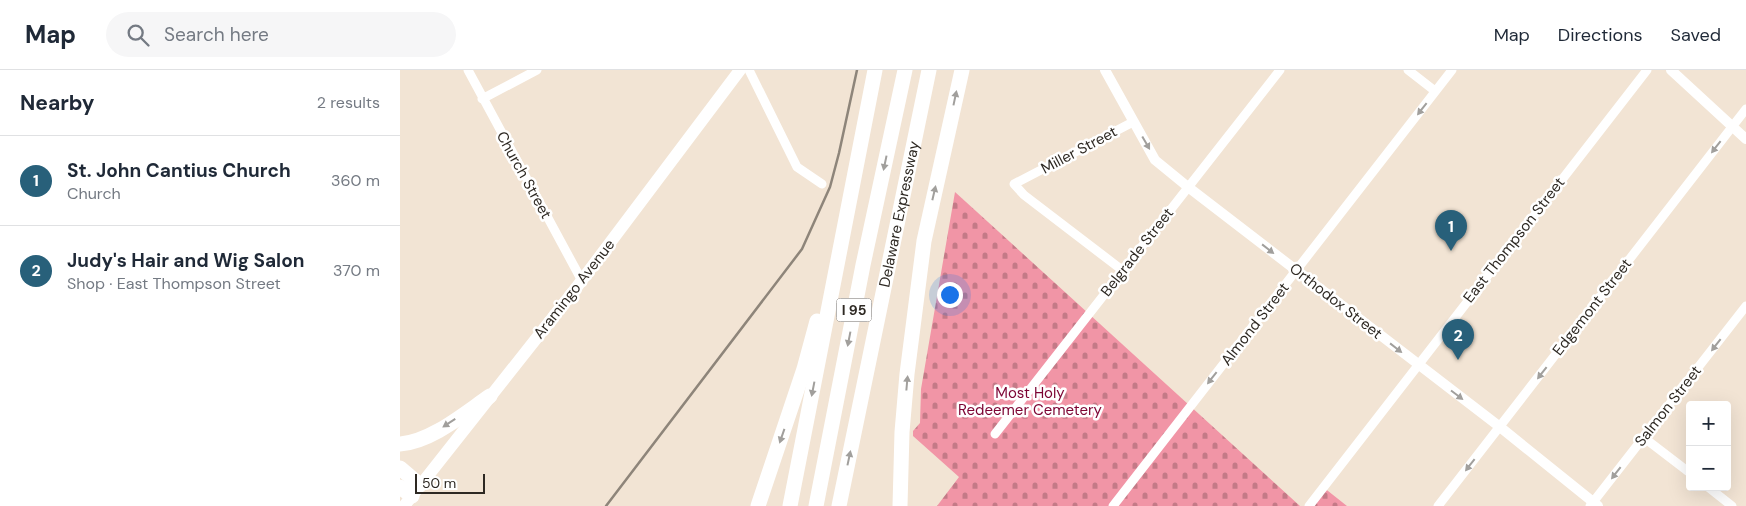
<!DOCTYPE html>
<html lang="en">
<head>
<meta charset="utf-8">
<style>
  body { margin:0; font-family:"DM Sans",sans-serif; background:#f6f6f7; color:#1f2937 }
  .controls { position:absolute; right:15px; bottom:15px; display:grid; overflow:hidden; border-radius:5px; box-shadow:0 5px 20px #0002 }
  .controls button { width:45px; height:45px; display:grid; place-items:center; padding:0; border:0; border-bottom:1px solid #e0e1e3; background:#fff; color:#1f2937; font:25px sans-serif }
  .scale { position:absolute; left:15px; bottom:12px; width:70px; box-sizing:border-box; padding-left:5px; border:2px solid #2e2923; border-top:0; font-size:14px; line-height:18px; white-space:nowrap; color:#2e2923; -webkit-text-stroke:4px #fff; paint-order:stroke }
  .you { position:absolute; left:549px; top:224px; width:18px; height:18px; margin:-12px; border:4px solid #fff; border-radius:50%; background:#1a73e8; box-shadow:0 0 0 8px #1a73e833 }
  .badge { display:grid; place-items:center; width:32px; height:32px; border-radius:50%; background:#28607a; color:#fff; font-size:16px; font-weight:700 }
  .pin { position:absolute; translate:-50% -41px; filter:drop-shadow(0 1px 2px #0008) }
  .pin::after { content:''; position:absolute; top:26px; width:18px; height:15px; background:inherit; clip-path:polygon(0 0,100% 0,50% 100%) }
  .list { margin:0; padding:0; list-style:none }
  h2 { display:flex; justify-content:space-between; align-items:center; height:65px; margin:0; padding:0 20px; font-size:21px }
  h2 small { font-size:16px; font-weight:400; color:#747a83 }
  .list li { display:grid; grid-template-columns:32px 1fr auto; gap:15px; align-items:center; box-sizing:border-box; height:90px; padding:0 20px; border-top:1px solid #e0e1e3 }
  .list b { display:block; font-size:19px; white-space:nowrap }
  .list p { margin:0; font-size:16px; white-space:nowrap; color:#747a83 }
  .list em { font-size:16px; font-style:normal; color:#747a83 }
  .icon { flex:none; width:28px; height:28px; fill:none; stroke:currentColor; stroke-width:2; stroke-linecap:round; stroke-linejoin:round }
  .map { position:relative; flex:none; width:1346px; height:436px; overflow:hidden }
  header { display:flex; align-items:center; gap:30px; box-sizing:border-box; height:70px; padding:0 25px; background:#fff; border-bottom:1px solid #e0e1e3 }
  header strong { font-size:24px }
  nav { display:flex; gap:28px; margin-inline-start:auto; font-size:18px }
  .search { width:350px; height:45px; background:#f6f6f7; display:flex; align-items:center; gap:12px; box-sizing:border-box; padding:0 18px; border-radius:28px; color:#747a83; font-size:19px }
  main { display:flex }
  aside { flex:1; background:#fff }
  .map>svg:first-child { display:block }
  .cemetery { fill:url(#cemetery-stones) }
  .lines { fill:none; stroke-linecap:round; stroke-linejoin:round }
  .minor { stroke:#fff; stroke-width:9 }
  .tertiary { stroke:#fff; stroke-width:10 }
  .primary { stroke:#fff; stroke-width:12 }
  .motorway { stroke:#fff; stroke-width:15 }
  .rail { stroke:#8e857a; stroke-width:2.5 }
  .oneway { fill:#a19f9c }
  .labels { text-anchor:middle; stroke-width:5; stroke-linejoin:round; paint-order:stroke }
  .shield { fill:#fff; stroke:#6d6965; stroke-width:1 }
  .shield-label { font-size:14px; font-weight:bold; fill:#2e2923 }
  .street-label { font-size:15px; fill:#2e2923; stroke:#fff }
  .park-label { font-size:15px; fill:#7c0433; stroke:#fff }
</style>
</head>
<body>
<header>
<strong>Map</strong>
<div class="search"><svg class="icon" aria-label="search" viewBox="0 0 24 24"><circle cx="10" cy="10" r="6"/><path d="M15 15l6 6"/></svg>Search here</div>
<nav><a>Map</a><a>Directions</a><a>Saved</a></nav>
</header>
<main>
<aside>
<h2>Nearby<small>2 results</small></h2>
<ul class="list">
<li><span class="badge">1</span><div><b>St. John Cantius Church</b><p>Church</p></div><em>360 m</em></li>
<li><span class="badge">2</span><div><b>Judy's Hair and Wig Salon</b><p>Shop · East Thompson Street</p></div><em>370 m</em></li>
</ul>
</aside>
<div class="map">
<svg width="1346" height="436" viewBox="0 0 1346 436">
  <defs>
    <pattern id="cemetery-stones" width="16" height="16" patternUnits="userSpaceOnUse" patternTransform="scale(1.25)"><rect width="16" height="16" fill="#f195a6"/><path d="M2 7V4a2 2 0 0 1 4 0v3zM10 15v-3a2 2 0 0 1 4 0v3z" fill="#c47a87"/></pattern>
  </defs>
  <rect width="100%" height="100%" fill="#f2e4d4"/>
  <!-- cemetery -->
  <path class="cemetery" d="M555,122l345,314h-363l22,-29 -46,-41v-5l7,-8 1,-34z
    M923,417l24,19h-38z"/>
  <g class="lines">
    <!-- minor -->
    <path class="minor" d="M68,0l113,209
      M349,0l48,97 25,17
      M1008,0l27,21
      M82,29l55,-29
      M722,200l-98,-75 -10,-11 119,-62
      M595,364l285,-364
      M1243,367l47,36
      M1308,417l24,19
      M713,436l339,-436
      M909,436l338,-436
      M1038,436l308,-397
      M1190,436l156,-200"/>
    <!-- tertiary -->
    <path class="tertiary" d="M705,0l50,90 33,27 312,240 98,79
      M1271,0l75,69"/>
    <!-- primary -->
    <path class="primary" d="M4,436l169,-214 167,-222"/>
    <!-- motorway -->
    <g class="motorway">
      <path d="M0,374c31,-2 65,-31 90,-48"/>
      <path d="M0,398l20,17"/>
      <path d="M0,417l12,9"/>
      <path d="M358,436l46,-137 13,-48"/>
      <path d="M390,436l85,-436"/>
      <path d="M416,436l47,-241 42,-195"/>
      <path id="s1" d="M439,436l90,-436"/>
      <path d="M500,436l2,-74 5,-58 17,-133 38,-171"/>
    </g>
    <!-- rail -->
    <path class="rail" d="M206,436l196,-257 28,-62 9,-34 18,-83"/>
  </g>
  <!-- one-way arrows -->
  <defs><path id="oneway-solid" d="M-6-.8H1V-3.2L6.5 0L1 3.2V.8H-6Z" transform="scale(1.25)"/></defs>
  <g class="oneway">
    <use href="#oneway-solid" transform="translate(555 28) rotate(-78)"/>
    <use href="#oneway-solid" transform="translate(1022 39) rotate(128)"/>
    <use href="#oneway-solid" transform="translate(746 73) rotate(60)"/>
    <use href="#oneway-solid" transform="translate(1316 77) rotate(128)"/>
    <use href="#oneway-solid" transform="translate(485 93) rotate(102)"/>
    <use href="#oneway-solid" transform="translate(534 123) rotate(-77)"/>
    <use href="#oneway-solid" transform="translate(868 179) rotate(38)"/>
    <use href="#oneway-solid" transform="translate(449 269) rotate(101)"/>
    <use href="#oneway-solid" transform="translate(1316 275) rotate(128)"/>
    <use href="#oneway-solid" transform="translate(996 278) rotate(38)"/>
    <use href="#oneway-solid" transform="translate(1142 303) rotate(128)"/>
    <use href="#oneway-solid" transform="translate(812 308) rotate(128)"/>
    <use href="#oneway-solid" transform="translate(507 313) rotate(-85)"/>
    <use href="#oneway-solid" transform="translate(413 319) rotate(101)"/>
    <use href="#oneway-solid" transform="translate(1057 325) rotate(37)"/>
    <use href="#oneway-solid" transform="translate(49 353) rotate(147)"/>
    <use href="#oneway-solid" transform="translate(382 366) rotate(109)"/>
    <use href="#oneway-solid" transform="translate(449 388) rotate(-78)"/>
    <use href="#oneway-solid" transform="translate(1070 395) rotate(128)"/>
    <use href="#oneway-solid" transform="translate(1216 403) rotate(128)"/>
  </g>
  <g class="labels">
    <!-- shield labels -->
    <rect class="shield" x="436.5" y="228.5" width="35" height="23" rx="4"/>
    <g class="shield-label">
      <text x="454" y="245">I 95</text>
    </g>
    <!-- street labels -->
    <g class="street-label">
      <text transform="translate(679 80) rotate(-28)" y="5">Miller Street</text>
      <text transform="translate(124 105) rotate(61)" y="5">Church Street</text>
      <text dy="5" stroke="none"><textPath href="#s1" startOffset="298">Delaware Expressway</textPath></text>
      <text transform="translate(1114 170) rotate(-52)" y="5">East Thompson Street</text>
      <text transform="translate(737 182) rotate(-52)" y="5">Belgrade Street</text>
      <text transform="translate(174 219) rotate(-52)" y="5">Aramingo Avenue</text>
      <text transform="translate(936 231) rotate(38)" y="5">Orthodox Street</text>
      <text transform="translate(1192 237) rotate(-52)" y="5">Edgemont Street</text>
      <text transform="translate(855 254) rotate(-52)" y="5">Almond Street</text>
      <text transform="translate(1268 336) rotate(-52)" y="5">Salmon Street</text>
    </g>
    <!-- park labels -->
    <g class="park-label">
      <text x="630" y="328">Most Holy<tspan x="630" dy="17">Redeemer Cemetery</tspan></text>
    </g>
  </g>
</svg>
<div class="controls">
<button>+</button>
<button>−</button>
</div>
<div class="scale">50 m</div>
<div class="you"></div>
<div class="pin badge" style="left:1051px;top:181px">1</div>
<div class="pin badge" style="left:1058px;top:290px">2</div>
</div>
</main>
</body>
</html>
